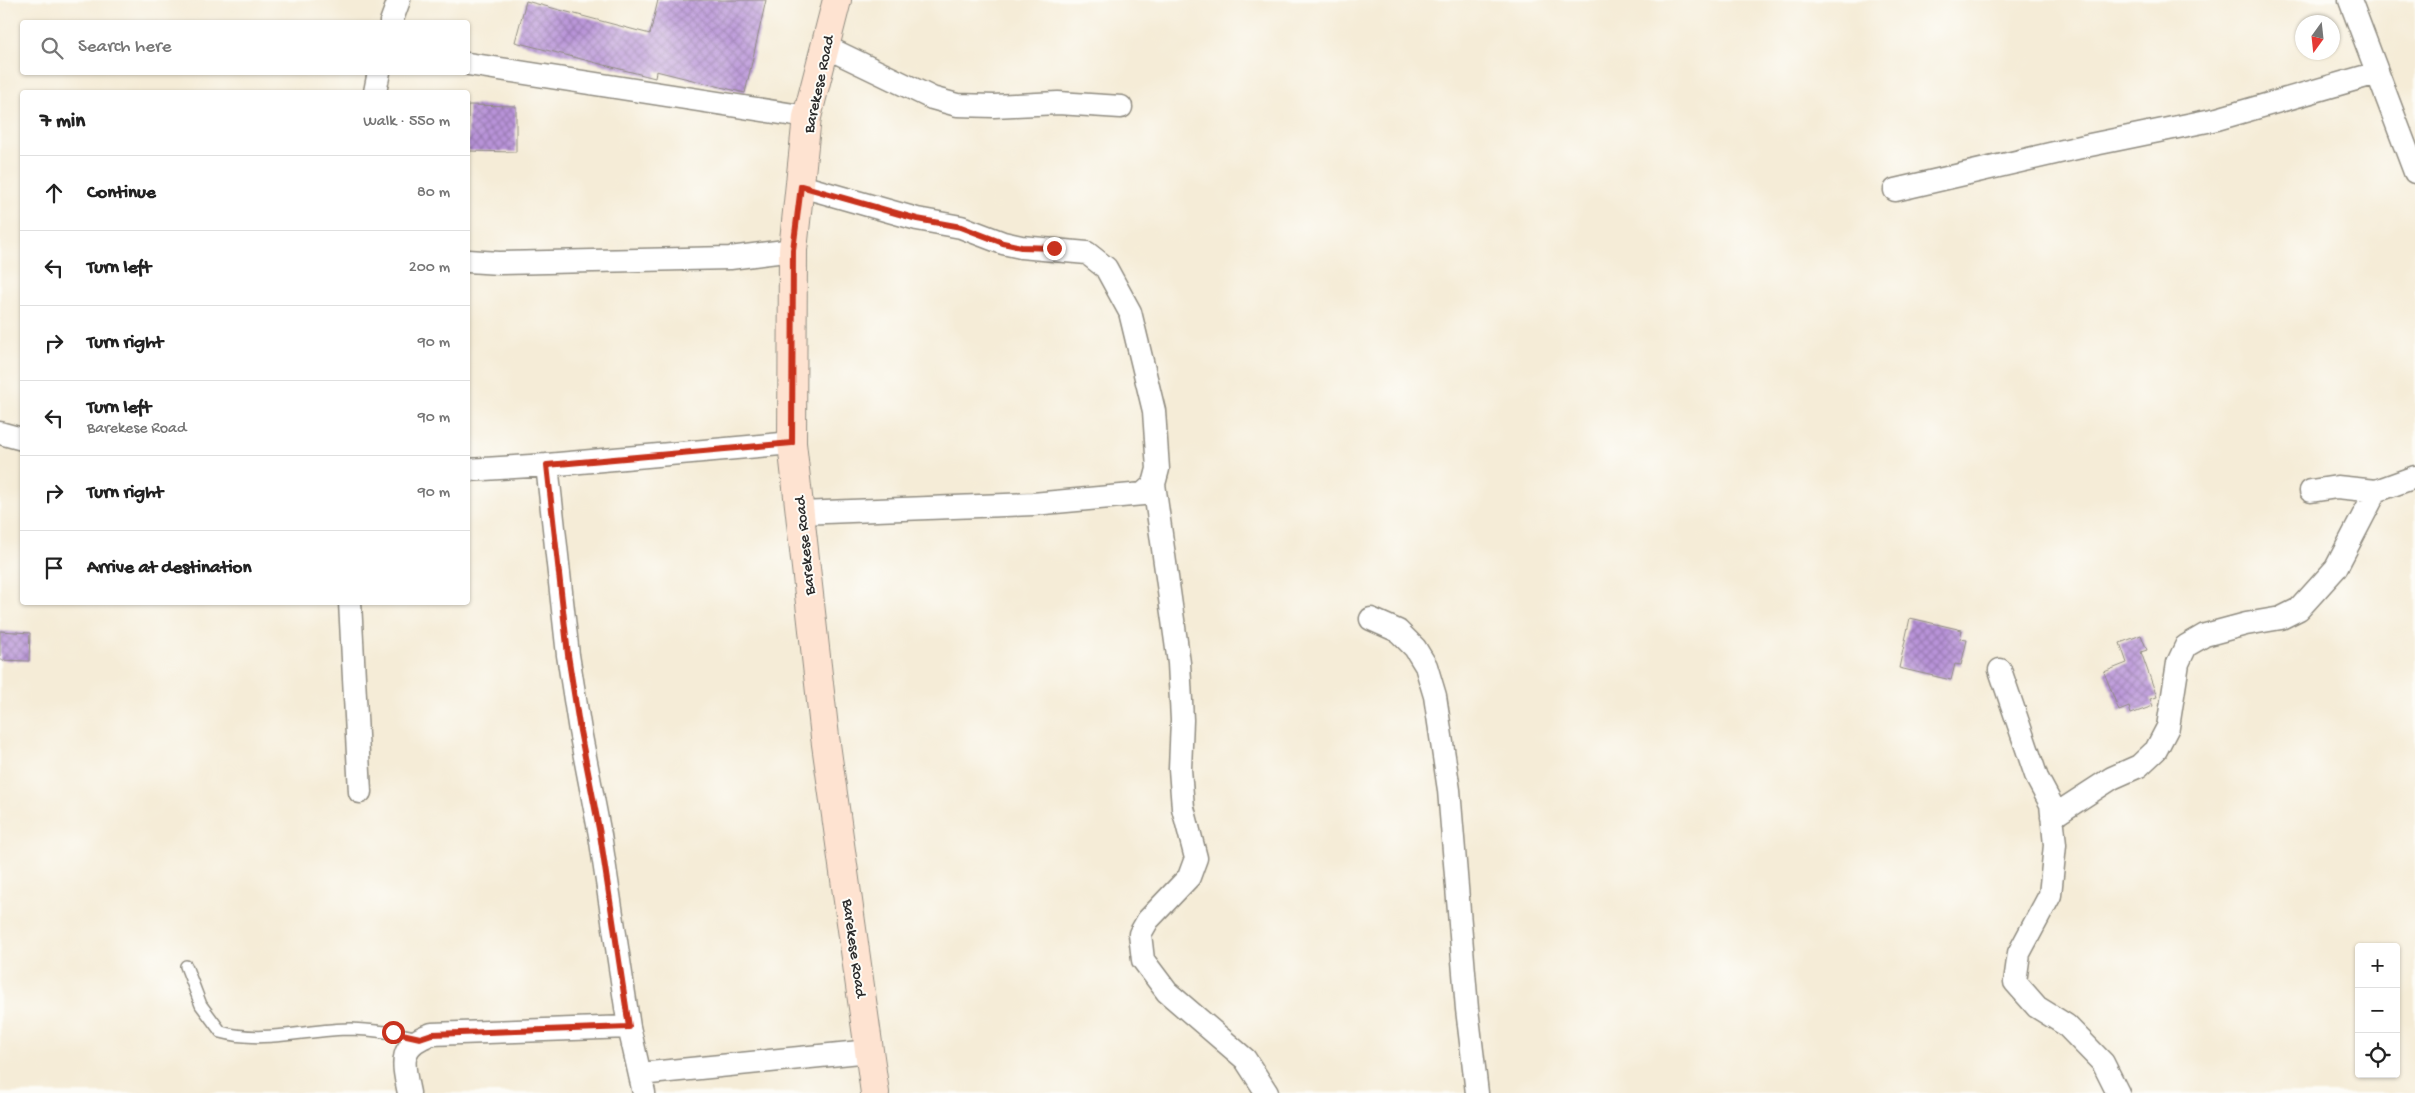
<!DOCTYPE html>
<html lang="en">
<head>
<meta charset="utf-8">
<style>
  body { margin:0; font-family:"Gochi Hand",sans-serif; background:#f2f2f2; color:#222 }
  .controls { position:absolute; right:15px; bottom:15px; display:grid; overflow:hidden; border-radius:5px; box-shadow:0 1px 4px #0004 }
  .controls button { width:45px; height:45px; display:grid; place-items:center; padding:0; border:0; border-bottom:1px solid #e0e0e0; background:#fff; color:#222; font:25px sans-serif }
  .compass { position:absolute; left:2295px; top:15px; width:45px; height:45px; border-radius:50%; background:#fff; box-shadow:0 1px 4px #0004; rotate:195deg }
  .stop { position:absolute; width:15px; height:15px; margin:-11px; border:4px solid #c8321e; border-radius:50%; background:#fff }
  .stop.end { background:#c8321e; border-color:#fff; box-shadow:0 1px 5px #0008 }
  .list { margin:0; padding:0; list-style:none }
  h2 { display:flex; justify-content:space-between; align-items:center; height:65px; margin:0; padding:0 20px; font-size:21px }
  h2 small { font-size:16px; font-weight:400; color:#767676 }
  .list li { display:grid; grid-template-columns:32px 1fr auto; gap:15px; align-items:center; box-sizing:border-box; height:75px; padding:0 20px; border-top:1px solid #e0e0e0 }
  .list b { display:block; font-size:19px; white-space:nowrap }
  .list p { margin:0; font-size:16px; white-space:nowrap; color:#767676 }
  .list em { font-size:16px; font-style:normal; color:#767676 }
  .icon { flex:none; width:28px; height:28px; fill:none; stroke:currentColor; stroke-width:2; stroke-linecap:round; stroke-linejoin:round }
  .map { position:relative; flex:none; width:2415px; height:1093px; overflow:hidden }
  .search { position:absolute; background:#fff; box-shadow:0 1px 4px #0004; left:20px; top:20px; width:450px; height:55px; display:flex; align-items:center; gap:12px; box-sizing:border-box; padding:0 18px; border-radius:5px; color:#767676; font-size:19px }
  .panel { position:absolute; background:#fff; box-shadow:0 1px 4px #0004; left:20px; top:90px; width:450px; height:515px; border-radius:5px }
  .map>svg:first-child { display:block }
  .building { fill:url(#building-cross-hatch) }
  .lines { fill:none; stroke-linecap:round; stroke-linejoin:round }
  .lane-casing { stroke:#908c81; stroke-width:14 }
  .street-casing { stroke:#908c81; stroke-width:25 }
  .secondary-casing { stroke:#908c81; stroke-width:30 }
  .lane { stroke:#fff; stroke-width:11 }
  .street { stroke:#fff; stroke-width:22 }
  .secondary { stroke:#fee3d1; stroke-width:28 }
  .route { stroke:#c8321e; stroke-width:6 }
  .labels { text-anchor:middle; stroke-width:4; stroke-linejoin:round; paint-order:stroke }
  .street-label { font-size:16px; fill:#2b2b2b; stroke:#fdfcf7 }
</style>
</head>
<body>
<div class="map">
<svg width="2415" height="1093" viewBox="0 0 2415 1093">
  <defs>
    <pattern id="building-cross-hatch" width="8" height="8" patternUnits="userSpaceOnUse" patternTransform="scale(1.25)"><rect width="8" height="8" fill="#b893d8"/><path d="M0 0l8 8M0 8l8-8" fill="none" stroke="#9678af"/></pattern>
  </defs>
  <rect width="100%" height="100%" fill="#fdfcf7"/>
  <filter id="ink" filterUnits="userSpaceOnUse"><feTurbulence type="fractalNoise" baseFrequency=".02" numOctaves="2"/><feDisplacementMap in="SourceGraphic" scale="10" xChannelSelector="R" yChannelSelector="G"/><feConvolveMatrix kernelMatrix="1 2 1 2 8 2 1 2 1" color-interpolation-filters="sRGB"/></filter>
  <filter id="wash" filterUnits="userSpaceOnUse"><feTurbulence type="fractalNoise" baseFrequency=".0096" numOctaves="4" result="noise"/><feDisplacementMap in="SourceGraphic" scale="20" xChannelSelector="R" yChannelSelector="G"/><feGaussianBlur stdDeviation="1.12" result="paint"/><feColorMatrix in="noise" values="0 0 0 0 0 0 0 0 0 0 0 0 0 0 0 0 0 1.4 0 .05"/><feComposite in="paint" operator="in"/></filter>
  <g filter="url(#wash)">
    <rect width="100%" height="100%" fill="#f5ecd7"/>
    <g id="blocks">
      <!-- building -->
      <path class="building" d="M658,0h108l-21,93 -89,-22 -1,7 -140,-36 11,-41 124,33z
        M468,105l48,1v46l-48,-1z
        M1910,618l52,12 -2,9 7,1 -6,25 -6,-1 -4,16 -52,-12z
        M0,631l30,2 -1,28 -29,-1z
        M2141,635l6,15 -6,2 16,45 -7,2 3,7 -22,8 -2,-7 -10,4 -15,-39 23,-9 -7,-20z"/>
    </g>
  </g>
  <g filter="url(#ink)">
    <use href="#blocks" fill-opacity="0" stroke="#908c81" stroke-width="1"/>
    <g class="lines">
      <defs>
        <path id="lane" d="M186,966l15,39 20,27c43,12 86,-3 130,-3 23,1 46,4 69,9"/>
        <path id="street" d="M2350,0l65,172
          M391,22l8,-22
          M824,46l108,52 25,7 37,1 64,-3 63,4
          M468,64l339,53
          M375,92l4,-20
          M1895,190l190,-44 132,-27 160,-46
          M468,261l31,2 231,-5 63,-8
          M0,433l22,6
          M547,465l21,190 12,76 20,104 29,192 15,66
          M468,470l79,-5 245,-22
          M1154,484l25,179 3,57 -2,49 3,39 13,50 -7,19 -41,43 -8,14 3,26 24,32 78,67 22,34
          M2311,491l26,-4 39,4 39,-14
          M800,513l233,-9 110,-10 11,-10 4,-15 -4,-58 -24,-99 -24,-44 -19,-15 -66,-6 -18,-4 -42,-16 -44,-8 -116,-33
          M350,602l10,190
          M1371,619l27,12 17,17 11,18 9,30 14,94 18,219 10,84
          M2000,670l37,108 14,26 4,41 -5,50 -31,58 -4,29 22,25 29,18 37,38 15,30
          M2052,817l60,-39 27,-12 17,-16 12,-23 10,-64 8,-17 19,-11 41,-11 35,-6 18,-9 37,-41 40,-77
          M640,1074l230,-23
          M409,1093c-6,-29 -12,-48 23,-59l197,-7"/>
        <path id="secondary" d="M837,0l-30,117 -14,133 -1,193 33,294 50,356"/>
      </defs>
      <!-- lane casing -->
      <use href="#lane" class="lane-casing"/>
      <!-- street casing -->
      <use href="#street" class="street-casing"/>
      <!-- secondary casing -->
      <use href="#secondary" class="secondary-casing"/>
      <!-- lane -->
      <use href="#lane" class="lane"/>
      <!-- street -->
      <use href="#street" class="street"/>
      <!-- secondary -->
      <use href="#secondary" class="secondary"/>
    </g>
  </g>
  <g class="lines" filter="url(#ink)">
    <!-- route -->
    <path class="route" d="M393,1032l27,6 12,-4 197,-7 -29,-193 -20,-103 -12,-76 -21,-190 245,-22 1,-193 8,-64 116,33 44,8 42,16 18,4 33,1"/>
  </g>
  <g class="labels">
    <!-- street labels -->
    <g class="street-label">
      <text transform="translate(817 84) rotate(-78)" y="6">Barekese Road</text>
      <text transform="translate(803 546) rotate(-96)" y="6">Barekese Road</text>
      <text transform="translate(856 948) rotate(82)" y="6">Barekese Road</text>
    </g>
  </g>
</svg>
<div class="controls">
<button>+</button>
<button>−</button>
<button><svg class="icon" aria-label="locate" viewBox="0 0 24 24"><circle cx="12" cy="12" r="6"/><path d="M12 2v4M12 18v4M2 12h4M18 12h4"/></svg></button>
</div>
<svg class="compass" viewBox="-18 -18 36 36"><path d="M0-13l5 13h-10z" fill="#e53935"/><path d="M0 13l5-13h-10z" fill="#767676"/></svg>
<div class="stop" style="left:393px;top:1032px"></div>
<div class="stop end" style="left:1054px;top:248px"></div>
<div class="search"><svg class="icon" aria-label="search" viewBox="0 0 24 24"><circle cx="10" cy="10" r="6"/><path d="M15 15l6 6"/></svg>Search here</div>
<section class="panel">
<h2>7 min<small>Walk · 550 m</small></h2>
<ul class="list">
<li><svg class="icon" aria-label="ahead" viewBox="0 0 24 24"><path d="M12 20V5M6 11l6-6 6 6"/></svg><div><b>Continue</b></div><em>80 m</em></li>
<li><svg class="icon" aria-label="left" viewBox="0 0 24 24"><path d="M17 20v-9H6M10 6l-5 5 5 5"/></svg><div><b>Turn left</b></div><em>200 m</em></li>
<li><svg class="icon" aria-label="right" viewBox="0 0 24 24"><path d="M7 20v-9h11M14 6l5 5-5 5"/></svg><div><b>Turn right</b></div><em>90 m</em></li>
<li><svg class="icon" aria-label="left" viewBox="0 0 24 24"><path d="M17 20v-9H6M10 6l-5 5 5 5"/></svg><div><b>Turn left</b><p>Barekese Road</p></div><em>90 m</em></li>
<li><svg class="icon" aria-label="right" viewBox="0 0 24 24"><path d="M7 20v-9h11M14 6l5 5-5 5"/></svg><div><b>Turn right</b></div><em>90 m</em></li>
<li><svg class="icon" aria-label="arrive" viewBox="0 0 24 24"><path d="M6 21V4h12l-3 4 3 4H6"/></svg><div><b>Arrive at destination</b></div></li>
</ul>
</section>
</div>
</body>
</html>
